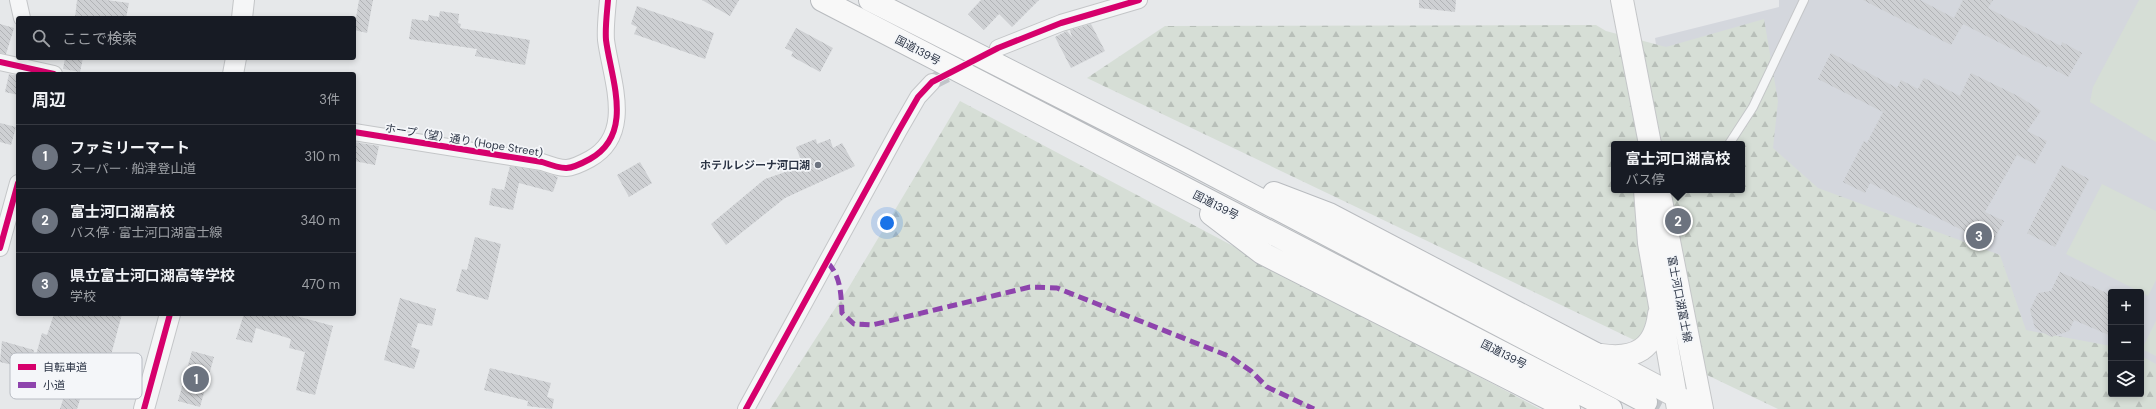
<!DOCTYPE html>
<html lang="ja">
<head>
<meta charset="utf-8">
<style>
  body { margin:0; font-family:"DM Sans","Noto Sans JP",sans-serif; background:#20242c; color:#f1f3f6 }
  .controls { position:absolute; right:12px; bottom:12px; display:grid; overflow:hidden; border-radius:4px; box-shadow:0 2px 6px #0003 }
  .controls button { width:36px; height:36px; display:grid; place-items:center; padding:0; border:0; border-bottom:1px solid #363941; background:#171b24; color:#f1f3f6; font:20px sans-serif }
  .you { position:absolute; left:887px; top:223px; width:14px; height:14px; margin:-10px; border:3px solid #fff; border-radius:50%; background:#1a73e8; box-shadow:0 0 0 6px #1a73e833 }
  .badge { display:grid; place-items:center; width:26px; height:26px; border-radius:50%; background:#6c737f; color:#fff; font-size:13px; font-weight:700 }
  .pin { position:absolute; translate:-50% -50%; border:2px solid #fff; box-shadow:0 1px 4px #0006 }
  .popup { position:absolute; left:1611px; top:141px; width:134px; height:52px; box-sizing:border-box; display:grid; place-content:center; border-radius:4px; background:#171b24; filter:drop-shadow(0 1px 3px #0005); font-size:13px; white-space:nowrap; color:#9ea1a6 }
  .popup b { font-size:15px; color:#f1f3f6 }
  .popup::after { content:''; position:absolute; left:50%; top:100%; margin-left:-8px; border:8px solid transparent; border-top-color:#171b24 }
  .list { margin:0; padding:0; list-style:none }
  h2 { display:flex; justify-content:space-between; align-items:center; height:52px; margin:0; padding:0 16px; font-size:17px }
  h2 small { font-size:13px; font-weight:400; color:#9ea1a6 }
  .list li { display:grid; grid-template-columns:26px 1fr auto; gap:12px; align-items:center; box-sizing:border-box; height:64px; padding:0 16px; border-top:1px solid #363941 }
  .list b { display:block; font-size:15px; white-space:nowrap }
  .list p { margin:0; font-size:13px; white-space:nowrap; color:#9ea1a6 }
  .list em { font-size:13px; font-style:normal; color:#9ea1a6 }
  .icon { flex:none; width:22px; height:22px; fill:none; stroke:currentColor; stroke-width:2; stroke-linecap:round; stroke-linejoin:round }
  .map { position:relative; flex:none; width:2156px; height:409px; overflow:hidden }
  .search { position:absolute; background:#171b24; box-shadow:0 2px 6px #0003; left:16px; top:16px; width:340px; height:44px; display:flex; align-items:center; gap:10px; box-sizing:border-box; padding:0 14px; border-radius:4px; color:#9ea1a6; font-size:15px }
  .panel { position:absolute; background:#171b24; box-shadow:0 2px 6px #0003; left:16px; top:72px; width:340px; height:244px; border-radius:4px }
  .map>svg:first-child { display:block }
  .built { fill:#d4d7dd }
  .grass { fill:#d6ded6 }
  .forest { fill:url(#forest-firs); fill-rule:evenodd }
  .building { fill:url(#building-back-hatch) }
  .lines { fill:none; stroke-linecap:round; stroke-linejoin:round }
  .minor-tunnel { stroke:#c1c4c9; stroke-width:16; stroke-dasharray:16 8; stroke-linecap:butt }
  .trunk-tunnel { stroke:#c1c4c9; stroke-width:22; stroke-dasharray:22 11; stroke-linecap:butt }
  .service-casing { stroke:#c4c6c8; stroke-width:10 }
  .minor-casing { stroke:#c4c6c8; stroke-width:18 }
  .tertiary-casing { stroke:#c4c6c8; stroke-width:22 }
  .secondary-casing { stroke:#c4c6c8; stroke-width:24 }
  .trunk-casing { stroke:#b8bbbf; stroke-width:24 }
  .service { stroke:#f5f6f7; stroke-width:8 }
  .minor { stroke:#f5f6f7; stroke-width:16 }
  .tertiary { stroke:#f5f6f7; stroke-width:20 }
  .secondary { stroke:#f8f8f8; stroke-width:22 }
  .trunk { stroke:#f8f8f8; stroke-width:22 }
  .quiet { stroke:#8e44ad; stroke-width:5; stroke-dasharray:10 5; stroke-linecap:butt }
  .cycleway-casing { stroke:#f4f6f9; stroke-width:8 }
  .cycleway { stroke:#d6006c; stroke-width:6 }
  .poi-dot { fill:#6c737f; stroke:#f4f6f9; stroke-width:1.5 }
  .labels { text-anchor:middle; stroke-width:3.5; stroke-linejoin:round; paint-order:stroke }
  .street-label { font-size:11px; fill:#2b3445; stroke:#f4f6f9 }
  .poi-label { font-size:11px; font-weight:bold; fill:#2b3445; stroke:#f4f6f9; text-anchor:end }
  .key { fill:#f4f6f9; stroke:#b8bcc3; stroke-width:1 }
  .key-label { font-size:11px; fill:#2b3445 }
</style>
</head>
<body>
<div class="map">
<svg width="2156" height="409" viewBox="0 0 2156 409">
  <defs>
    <pattern id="forest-firs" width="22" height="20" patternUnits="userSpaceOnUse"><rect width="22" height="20" fill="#d6ded6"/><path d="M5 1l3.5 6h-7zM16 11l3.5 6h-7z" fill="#b8bfb9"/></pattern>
    <pattern id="building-back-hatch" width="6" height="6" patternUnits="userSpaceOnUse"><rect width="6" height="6" fill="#ced0d3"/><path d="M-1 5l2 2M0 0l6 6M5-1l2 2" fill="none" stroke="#b1b3b6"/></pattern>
  </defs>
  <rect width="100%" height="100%" fill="#e6e8ea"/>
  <!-- built -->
  <path class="built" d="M1779,0h377v393l-15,-7v-94h-30v81l-369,-183v-46h-71l-16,-106 124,-31z"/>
  <!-- grass -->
  <path class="grass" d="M2139,0h17v142l-66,-40 3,-15z
    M2102,184l54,27v69l-8,16 -82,-42z
    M2156,321v35l-14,-7z"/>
  <!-- forest -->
  <path class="forest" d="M1764,19l14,82 -5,47 45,40 182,67 26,75 85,16v48h30v-38l15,8v45h-378l-691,-331 78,-52 431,-1 10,6 60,16zM1614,144h128v46h-128z
    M960,101l580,308h-770l79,-122z"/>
  <!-- building -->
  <path class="building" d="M77,0h29l23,3 -3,15h-51z
    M359,0h14l-6,33 -13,-3z
    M702,0h37l-9,16z
    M981,0h58l-27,27 -13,-13 -15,16 -16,-16z
    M1419,0h37l-1,12 -36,-4z
    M1863,0h57l34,18 9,-18h30l-5,8 73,38 1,-4 20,11 -14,24 -20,-11 -1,1 -84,-43 -12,21z
    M637,6l77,27 -9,26 -71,-25 3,-7 -6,-3z
    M440,11l19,3 -1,9 3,1 -1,4 70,12 -5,25 -50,-9 2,-7 -68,-10 3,-20 16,2 1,-6 10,2z
    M0,24l14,4 -8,26 -6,-1z
    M1091,24l14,27 -34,17 -16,-31 12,-6 5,6 -2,-7z
    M796,28l37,20 -13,24 -29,-16 2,-4 -8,-4z
    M1831,53l66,35 4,-8 17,9 6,-11 36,18 11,-23 49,24 21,14 -14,20 20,10 -12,23 -18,-9 -32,57 19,9 -13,24 -121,-62 -5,10 -22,-11 21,-41 3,2 16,-31 -65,-33z
    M65,58h18l-3,14 -17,-3z
    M9,74l9,2v19l-13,-3z
    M0,123l16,4 -5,18 -11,-3z
    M816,139l1,5 13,-5 3,9 9,-5 13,23 -70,32 -59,47 -15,-21 54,-45 38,-13 -7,-19z
    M354,142l25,4 -4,19 -21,-4z
    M640,162l12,21 -23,14 -12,-22z
    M2062,165l27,14 -34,68 -28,-14z
    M510,166l30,5 18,6 -5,15 -34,-9 -6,27 -24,-5 3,-17 12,2z
    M475,237l26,7 -13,56 -32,-9 6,-22 5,1z
    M2060,272l51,23v41l-37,-16 -5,11 -18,6 -16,-9 -5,-18 8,-17 13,-2z
    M400,298l36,11 -4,17 -14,-3 -7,24 9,3 -6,19 -30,-9z
    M54,314h68l-11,41 23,5 -6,29 -42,-9 -9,29h-17l14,-44 -38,-10 6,-22 5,2z
    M244,314h45l44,12 -18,69 -19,-5 9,-38 -16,-4 2,-9 -35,-11 -4,15 -16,-4z
    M2,341l32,9 -5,19 -29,-7z
    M192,351l22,6 -14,50 -22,-6z
    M490,368l61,15 -4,14 7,2 -2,10 -25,-3 1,-5 -44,-11z"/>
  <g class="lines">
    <!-- minor-tunnel -->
    <path class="minor-tunnel" d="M932,82l31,-16"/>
    <!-- trunk-tunnel -->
    <path class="trunk-tunnel" d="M1646,402l13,7"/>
    <defs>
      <path id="service" d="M1729,144l24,-37 51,-107"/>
      <path id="minor" d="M18,0l4,18
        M998,48l63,-25 78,-23
        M0,62l54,12
        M354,132l188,30c23,8 26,9 48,-3 45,-25 21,-80 16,-119 -1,-13 1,-27 2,-40
        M0,248l18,-65
        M746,409l153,-279 19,-33 14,-15"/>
      <path id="tertiary" d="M242,18l2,-18
        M233,74l3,-16
        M144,409l26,-95"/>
      <path id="secondary" d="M1622,0l28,144
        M1645,190l4,53 29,166
        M1659,190l43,219
        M1596,354l89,47
        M1601,355c34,5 54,-6 58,-41"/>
      <path id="trunk" d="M822,0l789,409
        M870,0l313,159 463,243
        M1274,193l55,21 267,140
        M1211,214l51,39 307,156"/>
    </defs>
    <!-- service casing -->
    <use href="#service" class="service-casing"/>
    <!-- minor casing -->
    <use href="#minor" class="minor-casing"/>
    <!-- tertiary casing -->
    <use href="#tertiary" class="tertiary-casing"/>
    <!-- secondary casing -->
    <use href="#secondary" class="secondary-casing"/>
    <!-- trunk casing -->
    <use href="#trunk" class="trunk-casing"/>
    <!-- service -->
    <use href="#service" class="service"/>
    <!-- minor -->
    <use href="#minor" class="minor"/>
    <!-- tertiary -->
    <use href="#tertiary" class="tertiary"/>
    <!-- secondary -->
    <use href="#secondary" class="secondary"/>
    <!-- trunk -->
    <use href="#trunk" class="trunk"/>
    <!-- quiet -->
    <path class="quiet" d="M828,263c13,14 13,31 14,50l12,11 18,1 158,-38 27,1 174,69 20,14 16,16 47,22"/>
    <defs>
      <path id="cycleway" d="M0,62l54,12
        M354,132l188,30c23,8 26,9 48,-3 45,-25 21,-80 16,-119 -1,-13 1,-27 2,-40
        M0,248l18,-65
        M144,409l26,-95
        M746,409l153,-279 19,-33 14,-15 66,-34 63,-25 78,-23"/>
    </defs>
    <!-- cycleway casing -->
    <use href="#cycleway" class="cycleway-casing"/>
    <!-- cycleway -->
    <use href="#cycleway" class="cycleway"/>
  </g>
  <!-- markers -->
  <circle class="poi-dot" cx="818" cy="165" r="4"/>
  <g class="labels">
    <!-- street labels -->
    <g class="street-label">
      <text transform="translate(918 50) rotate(28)" y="4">国道139号</text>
      <text transform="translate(464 140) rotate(9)" y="4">ホープ（望）通り (Hope Street)</text>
      <text transform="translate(1216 205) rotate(27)" y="4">国道139号</text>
      <text transform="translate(1680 299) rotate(79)" y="4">富士河口湖富士線</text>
      <text transform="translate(1504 354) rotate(27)" y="4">国道139号</text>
    </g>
    <!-- poi labels -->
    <g class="poi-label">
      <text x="810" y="169">ホテルレジーナ河口湖</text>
    </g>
  </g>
  <!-- legend -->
  <rect x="10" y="353" width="132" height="46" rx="6" class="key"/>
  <rect x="18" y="364" width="18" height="6" fill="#d6006c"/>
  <rect x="18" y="382" width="18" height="6" fill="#8e44ad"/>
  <g class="key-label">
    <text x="43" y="371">自転車道</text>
    <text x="43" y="389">小道</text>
  </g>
</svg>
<div class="controls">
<button>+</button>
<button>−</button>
<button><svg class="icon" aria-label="layers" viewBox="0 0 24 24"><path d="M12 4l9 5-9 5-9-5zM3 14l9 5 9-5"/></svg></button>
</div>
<div class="you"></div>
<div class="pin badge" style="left:196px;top:379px">1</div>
<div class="pin badge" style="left:1678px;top:221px">2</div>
<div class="popup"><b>富士河口湖高校</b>バス停</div>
<div class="pin badge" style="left:1979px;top:236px">3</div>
<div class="search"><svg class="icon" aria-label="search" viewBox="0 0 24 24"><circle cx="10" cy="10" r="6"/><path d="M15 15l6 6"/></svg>ここで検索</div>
<section class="panel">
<h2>周辺<small>3件</small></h2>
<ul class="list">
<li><span class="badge">1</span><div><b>ファミリーマート</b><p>スーパー · 船津登山道</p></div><em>310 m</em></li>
<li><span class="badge">2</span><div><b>富士河口湖高校</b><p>バス停 · 富士河口湖富士線</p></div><em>340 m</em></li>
<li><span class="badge">3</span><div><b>県立富士河口湖高等学校</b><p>学校</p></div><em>470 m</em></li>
</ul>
</section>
</div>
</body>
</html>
